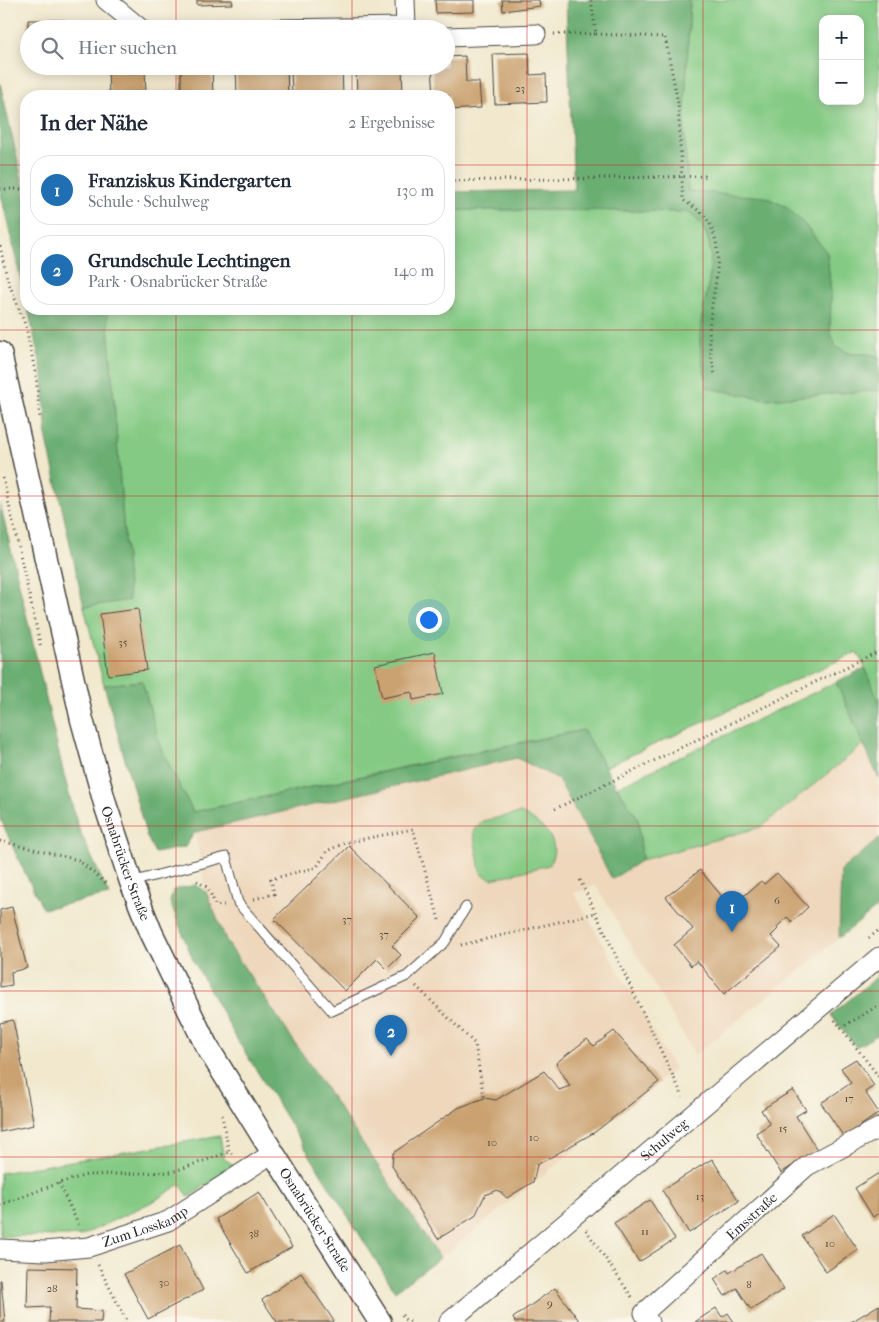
<!DOCTYPE html>
<html lang="de">
<head>
<meta charset="utf-8">
<style>
  body { margin:0; font-family:"IM FELL French Canon",serif; background:#f2f2f3; color:#1f2937 }
  .controls { position:absolute; right:15px; top:15px; display:grid; overflow:hidden; border-radius:10px; box-shadow:0 2px 12px #0003 }
  .controls button { width:45px; height:45px; display:grid; place-items:center; padding:0; border:0; border-bottom:1px solid #e0e1e3; background:#fff; color:#1f2937; font:25px sans-serif }
  .you { position:absolute; left:428px; top:619px; width:18px; height:18px; margin:-12px; border:4px solid #fff; border-radius:50%; background:#1a73e8; box-shadow:0 0 0 8px #1a73e833 }
  .badge { display:grid; place-items:center; width:32px; height:32px; border-radius:50%; background:#1f6fb2; color:#fff; font-size:16px; font-weight:700 }
  .pin { position:absolute; translate:-50% -41px; filter:drop-shadow(0 1px 2px #0008) }
  .pin::after { content:''; position:absolute; top:26px; width:18px; height:15px; background:inherit; clip-path:polygon(0 0,100% 0,50% 100%) }
  .list { margin:0; padding:0; list-style:none }
  h2 { display:flex; justify-content:space-between; align-items:center; height:65px; margin:0; padding:0 20px; font-size:21px }
  h2 small { font-size:16px; font-weight:400; color:#747a83 }
  .list li { display:grid; grid-template-columns:32px 1fr auto; gap:15px; align-items:center; box-sizing:border-box; height:70px; margin:0 10px 10px; padding:0 10px; border:1px solid #e0e1e3; border-radius:20px }
  .list b { display:block; font-size:19px; white-space:nowrap }
  .list p { margin:0; font-size:16px; white-space:nowrap; color:#747a83 }
  .list em { font-size:16px; font-style:normal; color:#747a83 }
  .icon { flex:none; width:28px; height:28px; fill:none; stroke:currentColor; stroke-width:2; stroke-linecap:round; stroke-linejoin:round }
  .map { position:relative; flex:none; width:879px; height:1322px; overflow:hidden }
  .search { position:absolute; background:#fff; box-shadow:0 2px 12px #0003; left:20px; top:20px; width:435px; height:55px; display:flex; align-items:center; gap:12px; box-sizing:border-box; padding:0 18px; border-radius:28px; color:#747a83; font-size:19px }
  .panel { position:absolute; background:#fff; box-shadow:0 2px 12px #0003; left:20px; top:90px; width:435px; height:225px; border-radius:20px }
  .map>svg:first-child { display:block }
  .built { fill:#eed7bb }
  .green { fill:#84ca84; stroke:#587a58; fill-rule:evenodd }
  .forest { fill:#6bae72; stroke:#4b6c4e }
  .building { fill:#caa170 }
  .lines { fill:none; stroke-linecap:round; stroke-linejoin:round }
  .service-casing { stroke:#494743; stroke-width:11 }
  .minor-casing { stroke:#494743; stroke-width:21 }
  .tertiary-casing { stroke:#494743; stroke-width:25 }
  .path { stroke:#494743; stroke-width:3; stroke-dasharray:1 4; stroke-linecap:butt }
  .service { stroke:#fff; stroke-width:9 }
  .minor { stroke:#fff; stroke-width:19 }
  .tertiary { stroke:#fff; stroke-width:22 }
  .grid { fill:none; stroke:#d62828; stroke-width:1; stroke-opacity:0.55 }
  .labels { text-anchor:middle; stroke-width:4; stroke-linejoin:round; paint-order:stroke }
  .number-label { font-size:11px; fill:#53483c }
  .street-label { font-size:14px; fill:#2b2b2b; stroke:#fbf7ec }
</style>
</head>
<body>
<div class="map">
<svg width="879" height="1322" viewBox="0 0 879 1322">
  <rect width="100%" height="100%" fill="#fbf7ec"/>
  <filter id="ink" filterUnits="userSpaceOnUse"><feTurbulence type="fractalNoise" baseFrequency=".02" numOctaves="2"/><feDisplacementMap in="SourceGraphic" scale="10" xChannelSelector="R" yChannelSelector="G"/><feConvolveMatrix kernelMatrix="1 2 1 2 8 2 1 2 1" color-interpolation-filters="sRGB"/></filter>
  <filter id="wash" filterUnits="userSpaceOnUse"><feTurbulence type="fractalNoise" baseFrequency=".0096" numOctaves="4" result="noise"/><feDisplacementMap in="SourceGraphic" scale="20" xChannelSelector="R" yChannelSelector="G"/><feGaussianBlur stdDeviation="1.12" result="paint"/><feColorMatrix in="noise" values="0 0 0 0 0 0 0 0 0 0 0 0 0 0 0 0 0 1.4 0 .05"/><feComposite in="paint" operator="in"/></filter>
  <g filter="url(#wash)">
    <rect width="100%" height="100%" fill="#f1e8cd"/>
    <!-- built -->
    <path class="built" d="M864,744l15,35v60l-37,31 -3,68 -144,117 -99,-170 -22,8 100,176 -234,189 -213,-316 -21,-50 -11,-60 322,-74 41,21 32,58 22,42 30,-19 119,-33z"/>
    <!-- green -->
    <path class="green" d="M690,0h189v357l-10,-3h-17l-16,-7 -6,-15 1,-38 -4,-41 -23,-29 -17,-17 -99,-15 -4,-64zM823,19h37v82h-37z
      M449,210h126l113,2c4,4 11,8 14,13 21,36 -2,76 -2,114 0,16 5,33 8,49l58,11 113,-9v313l-14,-35 -8,-16 -252,115 -22,-37 -85,17 -305,65 -32,-63 -19,-68 -38,4 -20,-78 45,-7 -22,-291h342z
      M836,682l28,62 -103,83 -119,33 -4,-42 -21,-31z
      M521,813c20,11 43,27 28,52l-57,14 -9,-4 -3,-5 -7,-39 9,-10z
      M220,1136l4,22 10,8 -45,31 -9,-13 -24,16 -75,36h-81v-63z"/>
    <!-- forest -->
    <path class="forest" d="M566,0h124l-6,128 4,63 77,6 22,10 17,17 23,29 4,41 -1,38 6,15 16,7h17l10,3v33l-113,9 -58,-11c-3,-16 -8,-33 -8,-49 0,-38 23,-78 2,-114 -3,-5 -10,-9 -14,-13l-113,-2h-126v-18l125,-2z
      M0,83l26,114v105l-26,-112z
      M28,309h79l22,291 -45,7 -37,-167 -4,-65z
      M0,503l64,272 14,52 31,68 -66,14 -25,-50 -18,-42z
      M865,668l14,35v76l-43,-97z
      M142,681l19,68 32,63 390,-82 38,64 17,24 4,42 -30,19 -22,-42 -32,-58 -41,-21 -322,74 -10,15 -30,6 -8,-16 -43,-152z
      M879,839v67l-40,32 2,-68z
      M195,885l11,7 21,50 213,316 -45,33 -157,-250 -45,-81 -23,-58 3,-12z
      M879,975v59l-23,13 -25,-32z"/>
    <g id="blocks">
      <!-- building -->
      <path class="building" d="M197,0h35l1,4 -36,1z
        M435,0h39v12l-38,1z
        M502,0h37l1,6 -37,5z
        M28,20h37v9h-37z
        M529,53l1,22 16,-1 1,28 -52,2 -2,-50z
        M465,56l1,26h13l2,26 -32,2v-14h-15l-2,-30h14v-9z
        M108,66h37l1,30h-37z
        M181,66h31l1,30h-32z
        M236,66h51l1,30h-51z
        M291,66h51l1,30h-51z
        M371,66h31l1,30h-33v-5l-13,1 -1,-22h15z
        M138,609l9,61 -39,5 -8,-61z
        M435,652l8,42 -30,6 -1,-8 -30,6 -7,-33z
        M349,846l71,72 -28,28 9,9 -14,14 -10,-10 -32,32 -71,-72z
        M700,870l31,37 30,-26 3,3 13,-11 31,34 -16,15 -5,-5 -10,10 1,2 -7,7 10,11 -57,47 -27,-33 -6,5 -17,-21 19,-16 -27,-32z
        M12,907l15,61 -16,4 1,13 -12,2v-77z
        M13,1020l21,105 -34,7v-109z
        M614,1031l45,51 -64,50 -58,33 -4,17 -26,16 -9,-8 -13,5 -10,21 -37,23 -46,-73 1,-13 65,-45 26,-10 12,2 48,-29 15,19 11,-4 -14,-23 31,-24 7,7z
        M856,1059l18,27 -9,6 14,21 -35,24 -23,-34 30,-20 -10,-15z
        M793,1090l13,20 -10,6 21,34 -36,23 -25,-40 14,-9 -9,-14z
        M712,1159l27,42 -50,32 -27,-43z
        M879,1173v40l-6,4 -18,-29z
        M259,1192l33,55 -44,26 -32,-54z
        M650,1200l25,39 -36,23 -25,-39z
        M834,1214l24,36 -32,22 -24,-36z
        M180,1245l23,45 -55,29 -24,-45z
        M761,1253l23,36 -33,21 -14,-22 -12,8 -11,-17 13,-9 2,3z
        M28,1267l49,1 -1,41 26,2 -1,11h-52l1,-15 -23,1z
        M301,1273l33,48 -1,1h-56l-15,-22z
        M0,1280h1l4,42h-5z
        M555,1288l25,34h-65l-2,-4z
        M879,1305v17h-28z
        M716,1308l6,9 6,-4 6,9h-39z"/>
    </g>
  </g>
  <g filter="url(#ink)">
    <use href="#blocks" fill-opacity="0" stroke="#494743" stroke-width="1"/>
    <g class="lines">
      <defs>
        <path id="service" d="M131,882l95,-25 12,46 94,108 75,-35 38,-34 21,-35"/>
        <g id="minor">
          <path d="M106,0l35,29"/>
          <path d="M274,29l132,-2 -1,-27"/>
          <path d="M446,37l90,-3"/>
          <path id="s1" d="M0,1249l45,2 44,-4 79,-26 105,-68"/>
          <path id="s2" d="M449,1322l430,-365"/>
          <path id="s3" d="M649,1322l-5,-9 163,-147 72,-38"/>
        </g>
        <g id="tertiary">
          <path id="s4" d="M0,353l82,367 24,87 25,75 20,50 55,113 67,108 107,169"/>
        </g>
      </defs>
      <!-- service casing -->
      <use href="#service" class="service-casing"/>
      <!-- minor casing -->
      <use href="#minor" class="minor-casing"/>
      <!-- tertiary casing -->
      <use href="#tertiary" class="tertiary-casing"/>
      <!-- path -->
      <path class="path" d="M554,34h42l-5,-34
        M596,34l69,3 13,66 5,97c7,5 19,11 24,19 20,33 6,67 3,102 -2,18 1,36 5,54
        M449,181l260,-5
        M0,189h26
        M0,246l7,32 19,49 10,49 4,44
        M3,478l38,170
        M555,809l324,-158
        M0,841l78,19 30,25
        M580,880l103,217
        M197,881l11,7 8,18 8,-1
        M254,899l20,-5 -3,-15 46,-12 10,-16 17,-8 69,-14 27,94
        M869,938l10,-8
        M461,945l135,-32
        M416,986l59,58 9,54
        M835,1020l44,57
        M841,1028l38,-23
        M222,1115l7,37 5,3
        M59,1183l21,45
        M0,1205l59,-22 28,-8 85,-3 57,-20
        M586,1230l46,67
        M98,1265l29,57
        M402,1315l2,4 7,3"/>
      <!-- service -->
      <use href="#service" class="service"/>
      <!-- minor -->
      <use href="#minor" class="minor"/>
      <!-- tertiary -->
      <use href="#tertiary" class="tertiary"/>
    </g>
  </g>
  <!-- grid -->
  <path class="grid" d="M176,0v29M352,0v29M527,0v1322M703,0v1322M176,66v30M352,66v30M0,165h26M449,165h430M176,309v1013M352,309v1013M0,330h879M0,496h879M0,661h879M0,826h879M0,991h879M0,1157h879"/>
  <g class="labels">
    <!-- number labels -->
    <g class="number-label">
      <text x="520" y="92">23</text>
      <text x="123" y="646">35</text>
      <text x="777" y="904">6</text>
      <text x="347" y="923">37</text>
      <text x="384" y="938">37</text>
      <text x="849" y="1102">17</text>
      <text x="783" y="1132">15</text>
      <text x="534" y="1141">10</text>
      <text x="492" y="1146">10</text>
      <text x="700" y="1200">13</text>
      <text x="645" y="1235">11</text>
      <text x="254" y="1237">38</text>
      <text x="830" y="1247">10</text>
      <text x="164" y="1286">30</text>
      <text x="749" y="1288">8</text>
      <text x="52" y="1292">28</text>
      <text x="550" y="1307">9</text>
    </g>
    <!-- street labels -->
    <g class="street-label">
      <text dy="5" stroke="none"><textPath href="#s4" startOffset="526">Osnabrücker Straße</textPath></text>
      <text dy="5" stroke="none"><textPath href="#s2" startOffset="282">Schulweg</textPath></text>
      <text dy="5" stroke="none"><textPath href="#s3" startOffset="155">Emsstraße</textPath></text>
      <text dy="5" stroke="none"><textPath href="#s4" startOffset="931">Osnabrücker Straße</textPath></text>
      <text dy="5" stroke="none"><textPath href="#s1" startOffset="149">Zum Losskamp</textPath></text>
    </g>
  </g>
</svg>
<div class="controls">
<button>+</button>
<button>−</button>
</div>
<div class="you"></div>
<div class="pin badge" style="left:732px;top:932px">1</div>
<div class="pin badge" style="left:391px;top:1056px">2</div>
<div class="search"><svg class="icon" aria-label="search" viewBox="0 0 24 24"><circle cx="10" cy="10" r="6"/><path d="M15 15l6 6"/></svg>Hier suchen</div>
<section class="panel">
<h2>In der Nähe<small>2 Ergebnisse</small></h2>
<ul class="list">
<li><span class="badge">1</span><div><b>Franziskus Kindergarten</b><p>Schule · Schulweg</p></div><em>130 m</em></li>
<li><span class="badge">2</span><div><b>Grundschule Lechtingen</b><p>Park · Osnabrücker Straße</p></div><em>140 m</em></li>
</ul>
</section>
</div>
</body>
</html>
